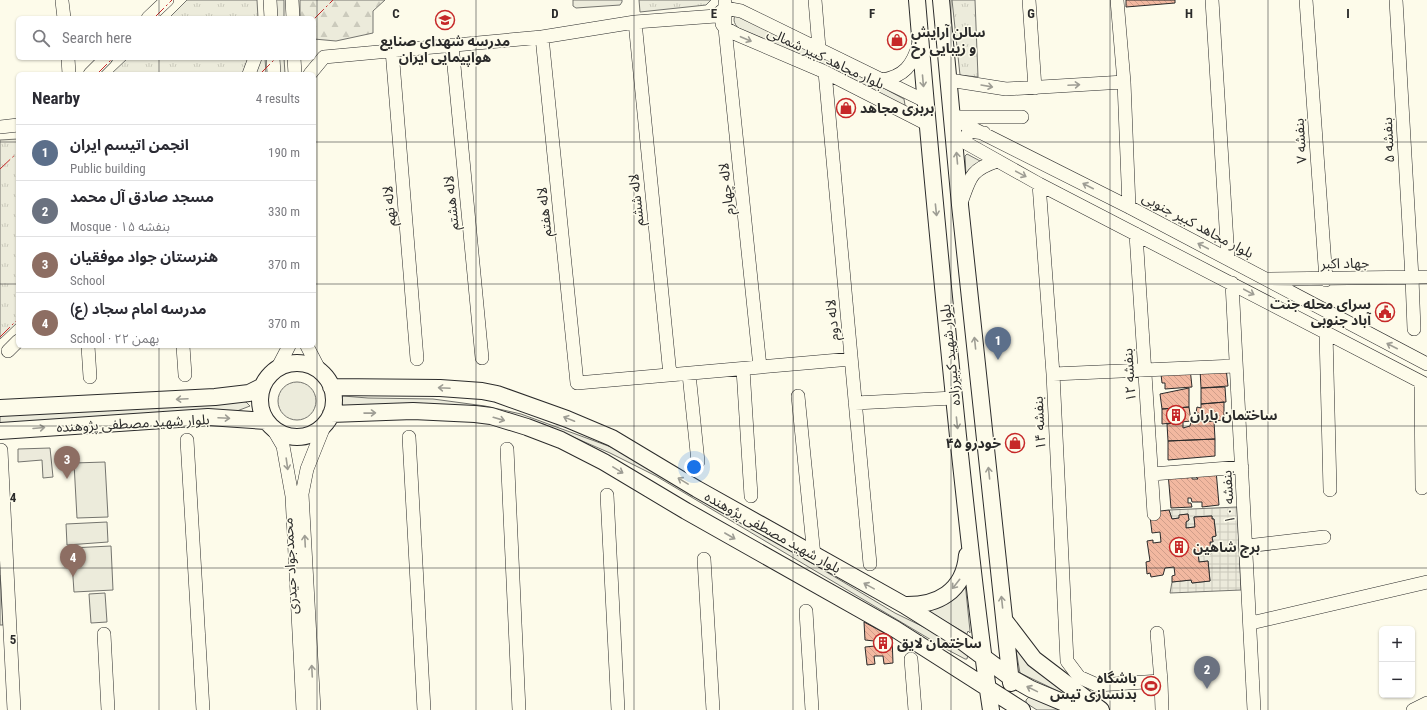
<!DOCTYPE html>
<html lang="en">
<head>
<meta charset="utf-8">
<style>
  body { margin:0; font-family:"Roboto Condensed","Noto Sans Arabic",sans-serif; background:#f2f2f3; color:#2b2b33 }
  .controls { position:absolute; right:12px; bottom:12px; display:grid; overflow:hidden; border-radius:6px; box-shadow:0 1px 3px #0004 }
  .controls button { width:36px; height:36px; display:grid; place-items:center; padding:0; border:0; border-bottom:1px solid #e1e1e2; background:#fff; color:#2b2b33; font:20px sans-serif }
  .you { position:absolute; left:694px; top:467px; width:14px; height:14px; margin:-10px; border:3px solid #fff; border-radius:50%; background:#1a73e8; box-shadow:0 0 0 6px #1a73e833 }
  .badge { display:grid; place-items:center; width:26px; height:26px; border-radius:50%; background:#1a73e8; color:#fff; font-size:13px; font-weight:700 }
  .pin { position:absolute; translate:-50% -33px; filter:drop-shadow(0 1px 2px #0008) }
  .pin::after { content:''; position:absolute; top:21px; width:14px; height:12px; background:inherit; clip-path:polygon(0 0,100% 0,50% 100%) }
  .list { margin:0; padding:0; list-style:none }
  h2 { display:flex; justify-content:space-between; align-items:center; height:52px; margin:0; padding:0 16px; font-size:17px }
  h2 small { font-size:13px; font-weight:400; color:#7c7c81 }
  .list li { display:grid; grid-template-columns:26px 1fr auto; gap:12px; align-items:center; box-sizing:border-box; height:56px; padding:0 16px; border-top:1px solid #e1e1e2 }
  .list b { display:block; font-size:15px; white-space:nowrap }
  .list p { margin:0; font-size:13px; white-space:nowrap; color:#7c7c81 }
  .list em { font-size:13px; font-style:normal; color:#7c7c81 }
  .icon { flex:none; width:22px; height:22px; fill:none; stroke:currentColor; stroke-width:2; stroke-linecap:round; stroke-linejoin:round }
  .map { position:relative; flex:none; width:1427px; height:710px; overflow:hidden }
  .search { position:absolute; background:#fff; box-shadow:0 1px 3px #0004; left:16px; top:16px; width:300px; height:44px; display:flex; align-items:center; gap:10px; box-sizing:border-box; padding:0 14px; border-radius:6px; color:#7c7c81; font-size:15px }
  .panel { position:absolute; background:#fff; box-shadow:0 1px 3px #0004; left:16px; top:72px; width:300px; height:276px; border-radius:6px }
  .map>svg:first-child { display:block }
  .green { fill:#ecebdb; stroke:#74746e }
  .forest { fill:url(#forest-firs); stroke:#74746e }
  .park { fill:url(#park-tufts); stroke:#74746e }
  .parking { fill:#eceadb; stroke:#74746e }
  .plaza { fill:url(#plaza-grid); stroke:#74746e }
  .building { fill:url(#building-back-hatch); stroke:#2b2b2b }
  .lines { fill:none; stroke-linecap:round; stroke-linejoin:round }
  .minor-casing { stroke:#2b2b2b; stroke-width:14 }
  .major-casing { stroke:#2b2b2b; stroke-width:18 }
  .minor { stroke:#fdfbea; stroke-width:13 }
  .major { stroke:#fdfbea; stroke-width:16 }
  .power { stroke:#c62828; stroke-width:1; stroke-dasharray:14 3 2 3; stroke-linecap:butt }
  .oneway { stroke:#9e9d94 }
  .grid { fill:none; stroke:#2b2b2b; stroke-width:1; stroke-opacity:0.55 }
  .labels { text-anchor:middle; stroke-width:3; stroke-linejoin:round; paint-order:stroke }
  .poi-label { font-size:14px; font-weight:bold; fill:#2b2b2b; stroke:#fdfbea; text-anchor:start }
  .street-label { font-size:14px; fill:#2b2b2b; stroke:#fdfbea }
  .grid-label { font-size:13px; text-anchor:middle; font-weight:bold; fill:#2b2b2b; stroke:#fdfbea; stroke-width:3; stroke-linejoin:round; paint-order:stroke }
</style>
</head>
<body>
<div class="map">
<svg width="1427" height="710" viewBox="0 0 1427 710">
  <defs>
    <pattern id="forest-firs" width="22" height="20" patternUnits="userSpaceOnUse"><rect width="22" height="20" fill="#ecebdb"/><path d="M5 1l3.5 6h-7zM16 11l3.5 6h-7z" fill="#cbcabc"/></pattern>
    <pattern id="park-tufts" width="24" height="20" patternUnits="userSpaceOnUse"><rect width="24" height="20" fill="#ecebdb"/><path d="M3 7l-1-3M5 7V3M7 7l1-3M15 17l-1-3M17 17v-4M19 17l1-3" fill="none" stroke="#cbcabc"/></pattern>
    <pattern id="plaza-grid" width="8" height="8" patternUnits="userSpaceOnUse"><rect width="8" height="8" fill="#eceadb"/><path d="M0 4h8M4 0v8" fill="none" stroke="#cbc9bc"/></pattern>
    <pattern id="building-back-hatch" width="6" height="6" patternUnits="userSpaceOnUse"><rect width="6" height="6" fill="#f2b8a0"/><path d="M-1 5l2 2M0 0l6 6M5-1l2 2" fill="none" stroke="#d09e8a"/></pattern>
  </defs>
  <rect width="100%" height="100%" fill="#fdfbea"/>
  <!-- green -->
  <path class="green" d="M275,0h9v18h-9z
    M573,0h49v2l-2,3 -44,3 -3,-2z
    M737,13l70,34 97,52 1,6 -1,2 -166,-79c-4,-5 -6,-9 -1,-15z
    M259,58h6l1,16h-11z
    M277,58h7l1,16h-7z
    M967,154l15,8 -16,15 -1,-21z
    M278 401a19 19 0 1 1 38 0a19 19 0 1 1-38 0Z
    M343,396l25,2 65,1 52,7 36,8 90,33 47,24 237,142 45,22 28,19 -1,5h-2l-17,-9 -292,-174 -46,-23 -67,-29 -43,-12 -91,-8 -66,3 -2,-8z
    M235,400l11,2 4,4 -13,5 -54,1 -183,12v-10z
    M105,462l3,55 -31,1 -3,-55z
    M107,522l1,20 -41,3 -1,-21z
    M111,546l2,44 -39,2 -3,-44z
    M965,582l5,49v2l-2,-2 -1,3 -41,-24z
    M105,593l2,29 -16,1 -2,-29z
    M1014,639l84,71 -78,-37z
    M1029,697h3l31,13h-26l-11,-7v-3z"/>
  <!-- forest -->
  <path class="forest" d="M300,0h85l-12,11v22l-37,8 -22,-2v-21h-14z"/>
  <!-- park -->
  <path class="park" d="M187,0h70l1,18h-89z
    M639,0h72l-5,5 -66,7z
    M952,0h23l3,77 -18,-2z
    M128,58h122l-6,16h-133z
    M18,139v183l-18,17v-199z
    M0,575l3,50h-3z"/>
  <!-- parking -->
  <path class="parking" d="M50,448l3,29 -10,1 -1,-18 -24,2v-13z"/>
  <!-- plaza -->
  <path class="plaza" d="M1237,507l4,83 -71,3 2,-11 19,-2 1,3 18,-2 -2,-20 -9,1 -1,-10 9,-1 1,3 3,-1 -1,-11h3l-1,-5 4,-1 -2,-17h-2v-3l-18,1 1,10 -9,1v-6l3,-2 -1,-6 -8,1 -1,3 -7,1 -3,-9z"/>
  <!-- building -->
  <path class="building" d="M1126,0h49v3l-49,4z
    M1190,368l2,19 -27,2v-6h-3l-1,-9z
    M1226,368l2,18 -27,2 -1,-19z
    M1225,387l1,15 -25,2v-16z
    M1189,388v19l-27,2 -2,-15z
    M1224,402v18l-21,2v-8l-7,-1 1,-6 4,1v-4z
    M1189,407l2,14 -29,3v-15z
    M1191,421h23l1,18 -47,2 -1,-17 16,-2v6l7,-2z
    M1215,439v17l-47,4v-19z
    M1216,470l3,35 -17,2v-5h-10l-1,-4h-3v5h3l1,4 -21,1 -3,-35 19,-1v6l5,-1v2h6l-3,-3z
    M1169,510l3,9 7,-1v-3l9,-1 1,6 -3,2v6l9,-1 -1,-10 18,-1v3h2l2,17 -4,1 1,5h-3l1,12h-3l-1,-3 -9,1 1,10 9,-1 2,20 -18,2 -1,-3 -19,2v-6l3,-1 -1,-8 -9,1 -2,7 -12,2 -1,-4 -3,1 -1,-12 4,-1 -3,-20 6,-1v3l8,-1 -1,-10 -8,1 -2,-17 2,-4z
    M864,622l28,15 1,26 -9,1 -1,-8h-9l1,8 -8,1 -2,-18 10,-1 -1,-5 -9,-1z"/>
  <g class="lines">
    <defs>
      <path id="minor" d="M270,0l1,18
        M292,0l1,18
        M815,0l4,48
        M1029,0l6,88
        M1117,0l7,82 5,125
        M1212,0l16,259
        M1306,0l20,280
        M1396,0l16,278 2,51
        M62,1l2,17
        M725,3v25l35,339
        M148,18l19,-18
        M635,22l35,353
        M722,24l3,4 11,6 89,38 102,52
        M542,37l35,346 274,-24
        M452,45l30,313
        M392,50l25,309
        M324,57l218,-20 93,-15 81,-6 9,-8 16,3 184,90
        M68,58l1,16
        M273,58l1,16
        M294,58l1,16
        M825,72l45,492
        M90,74l16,-16
        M249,74l6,-16
        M310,74l14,-17
        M881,80c23,-3 32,-15 38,-37
        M949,80l57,9 118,-7
        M956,117h66
        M952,118l177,89 298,157
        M0,127l18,-2
        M984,133l-15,-2 -3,6v6l73,41 388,201
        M1039,184l14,190 14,287 12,16 18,8 64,-4 -4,-48
        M961,203c9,-25 9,-33 36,-42
        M1136,234l18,280
        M1267,279l160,-2
        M1232,283l22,427
        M1326,333l4,157
        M88,346l2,31
        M183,346l2,29
        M307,346l13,25
        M8,351l10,-10
        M278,367l11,-21
        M743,369l8,127
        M689,374l9,88
        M1053,374l182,-8
        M1421,382l1,106
        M798,396l16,160
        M855,403l99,-5
        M273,429l10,17 9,50 11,214
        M409,437l15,273
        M187,440l16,270
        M507,449l12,261
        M1,450l13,260
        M1152,474l90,-7
        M607,495l11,215
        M1247,546l77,-9
        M704,559l9,151
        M806,611l6,99
        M1251,623l176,-41
        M104,634l4,76
        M911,659l4,51
        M1161,681l1,29
        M314,710l-12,-216 5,-25 18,-45
        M1413,710l14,-7"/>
      <path id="major" d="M917,0c12,145 26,291 41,436 10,91 19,183 33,274
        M941,0l19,205 51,478
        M260 400a37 37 0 1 1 74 0a37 37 0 1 1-74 0Z
        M331,387l109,1 42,3 15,3 70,25 45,19 85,51 207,116 59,37 47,35 21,12 50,21
        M0,408l215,-11 34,-4 12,-6
        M331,414l82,-3 62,3 16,2 36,11 34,13 43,22 82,49 209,118 127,81
        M0,431l208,-14 58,4
        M904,605c33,1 60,-13 63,-50
        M1005,621l29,38 67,51"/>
    </defs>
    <!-- minor casing -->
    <use href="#minor" class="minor-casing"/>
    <!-- major casing -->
    <use href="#major" class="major-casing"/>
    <!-- minor -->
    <use href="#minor" class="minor"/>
    <!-- major -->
    <use href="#major" class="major"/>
    <!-- power -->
    <path class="power" d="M154,18l18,-18
      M314,19l19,-19
      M97,74l16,-16
      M260,74l16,-16
      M0,169l18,-17
      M0,337l18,-18"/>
  </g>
  <!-- one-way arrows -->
  <defs><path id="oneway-shaft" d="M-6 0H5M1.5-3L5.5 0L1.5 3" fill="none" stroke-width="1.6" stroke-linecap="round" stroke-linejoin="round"/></defs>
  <g class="oneway">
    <use href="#oneway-shaft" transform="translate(746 39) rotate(23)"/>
    <use href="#oneway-shaft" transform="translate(923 81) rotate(85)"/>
    <use href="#oneway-shaft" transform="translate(1074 85) rotate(-3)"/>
    <use href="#oneway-shaft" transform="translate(987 86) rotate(10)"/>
    <use href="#oneway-shaft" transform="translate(957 158) rotate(-95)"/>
    <use href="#oneway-shaft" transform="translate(1021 174) rotate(28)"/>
    <use href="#oneway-shaft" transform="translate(1088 186) rotate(-153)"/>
    <use href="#oneway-shaft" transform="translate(936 210) rotate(84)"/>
    <use href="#oneway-shaft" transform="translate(1203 246) rotate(-152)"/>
    <use href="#oneway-shaft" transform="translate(1249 292) rotate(28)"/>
    <use href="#oneway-shaft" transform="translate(975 343) rotate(-96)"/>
    <use href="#oneway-shaft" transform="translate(1392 346) rotate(-153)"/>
    <use href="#oneway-shaft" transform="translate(444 388) rotate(-177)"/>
    <use href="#oneway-shaft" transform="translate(182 399) rotate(177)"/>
    <use href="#oneway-shaft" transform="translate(370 413) rotate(-1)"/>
    <use href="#oneway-shaft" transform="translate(224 418) rotate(3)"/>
    <use href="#oneway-shaft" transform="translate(499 419) rotate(16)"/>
    <use href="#oneway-shaft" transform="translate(569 419) rotate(-158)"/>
    <use href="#oneway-shaft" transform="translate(957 423) rotate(84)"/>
    <use href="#oneway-shaft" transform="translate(39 428) rotate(-5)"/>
    <use href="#oneway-shaft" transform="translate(287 464) rotate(82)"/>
    <use href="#oneway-shaft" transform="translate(618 470) rotate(31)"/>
    <use href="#oneway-shaft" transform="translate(989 473) rotate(-96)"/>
    <use href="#oneway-shaft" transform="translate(683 481) rotate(-149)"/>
    <use href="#oneway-shaft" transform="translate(730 536) rotate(30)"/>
    <use href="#oneway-shaft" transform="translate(305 541) rotate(-93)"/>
    <use href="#oneway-shaft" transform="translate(956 584) rotate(128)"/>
    <use href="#oneway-shaft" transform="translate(869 586) rotate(-151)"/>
    <use href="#oneway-shaft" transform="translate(1002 602) rotate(-96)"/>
    <use href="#oneway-shaft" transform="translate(312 671) rotate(-93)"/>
    <use href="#oneway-shaft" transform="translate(1032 689) rotate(-154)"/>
  </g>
  <!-- grid -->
  <path class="grid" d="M159,0v18M317,0v710M476,0v710M634,0v710M793,0v710M951,0v710M1110,0v710M1268,0v710M159,58v16M0,142h18M314,142h1113M0,284h18M314,284h1113M159,346v364M0,426h1427M0,568h1427"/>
  <!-- icons -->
  <defs>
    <symbol id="school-ring" viewBox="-11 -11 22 22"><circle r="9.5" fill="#fdfbea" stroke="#c62828" stroke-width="1.5"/><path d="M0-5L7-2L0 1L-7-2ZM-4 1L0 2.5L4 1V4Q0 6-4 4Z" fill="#c62828"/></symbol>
    <symbol id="shop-ring" viewBox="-11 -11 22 22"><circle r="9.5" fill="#fdfbea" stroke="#c62828" stroke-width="1.5"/><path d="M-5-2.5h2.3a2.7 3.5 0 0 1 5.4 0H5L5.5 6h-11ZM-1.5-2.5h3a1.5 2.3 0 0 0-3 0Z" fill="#c62828"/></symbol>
    <symbol id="civic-ring" viewBox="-11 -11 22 22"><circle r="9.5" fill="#fdfbea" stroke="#c62828" stroke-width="1.5"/><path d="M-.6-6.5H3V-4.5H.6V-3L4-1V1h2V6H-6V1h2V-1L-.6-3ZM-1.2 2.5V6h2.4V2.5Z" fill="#c62828"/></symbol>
    <symbol id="building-ring" viewBox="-11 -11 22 22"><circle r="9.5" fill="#fdfbea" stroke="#c62828" stroke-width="1.5"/><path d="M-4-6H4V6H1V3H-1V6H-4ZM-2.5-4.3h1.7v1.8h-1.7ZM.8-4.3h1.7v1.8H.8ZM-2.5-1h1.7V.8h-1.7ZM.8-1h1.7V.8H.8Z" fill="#c62828"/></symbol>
    <symbol id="stadium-ring" viewBox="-11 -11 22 22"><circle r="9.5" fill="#fdfbea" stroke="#c62828" stroke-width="1.5"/><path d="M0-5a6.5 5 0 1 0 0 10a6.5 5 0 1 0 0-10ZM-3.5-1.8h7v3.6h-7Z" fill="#c62828"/></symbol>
  </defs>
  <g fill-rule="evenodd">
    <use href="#school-ring" x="434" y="9" width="22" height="22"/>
    <use href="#shop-ring" x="886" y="29" width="22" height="22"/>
    <use href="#shop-ring" x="835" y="97" width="22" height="22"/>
    <use href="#civic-ring" x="1374" y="301" width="22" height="22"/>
    <use href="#building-ring" x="1165" y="404" width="22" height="22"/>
    <use href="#shop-ring" x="1004" y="432" width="22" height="22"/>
    <use href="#building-ring" x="1168" y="536" width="22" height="22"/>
    <use href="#building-ring" x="872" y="632" width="22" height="22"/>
    <use href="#stadium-ring" x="1140" y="675" width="22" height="22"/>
  </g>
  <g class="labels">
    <!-- poi labels -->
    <g class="poi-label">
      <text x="911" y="37">سالن آرایش<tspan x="911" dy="16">و زیبایی رخ</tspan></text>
      <text x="445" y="46" text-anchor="middle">مدرسه شهدای صنایع<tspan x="445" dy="16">هواپیمایی ایران</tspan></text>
      <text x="860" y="113">بربری مجاهد</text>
      <text x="1371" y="309" text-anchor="end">سرای محله جنت<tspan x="1371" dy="16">آباد جنوبی</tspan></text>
      <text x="1190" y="420">ساختمان باران</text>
      <text x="1001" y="448" text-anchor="end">خودرو ۴۵</text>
      <text x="1193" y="552">برج شاهین</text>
      <text x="897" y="648">ساختمان لایق</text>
      <text x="1137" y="683" text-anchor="end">باشگاه<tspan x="1137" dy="16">بدنسازی تیس</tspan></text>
    </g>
    <!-- street labels -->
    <g class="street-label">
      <text transform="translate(826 58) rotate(25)" y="5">بلوار مجاهد کبیر شمالی</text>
      <text transform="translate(1388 140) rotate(-93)" y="5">بنفشه ۵</text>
      <text transform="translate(1300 141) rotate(-94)" y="5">بنفشه ۷</text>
      <text transform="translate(726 189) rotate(-96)" y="5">لاله چهارم</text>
      <text transform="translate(636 200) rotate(-96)" y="5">لاله ششم</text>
      <text transform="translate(451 203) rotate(-96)" y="5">لاله هشتم</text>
      <text transform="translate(389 206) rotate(-95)" y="5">لاله نهم</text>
      <text transform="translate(544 212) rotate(-96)" y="5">لاله هفتم</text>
      <text transform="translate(1198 225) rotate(28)" y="5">بلوار مجاهد کبیر جنوبی</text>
      <text transform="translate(1345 263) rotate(-1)" y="5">جهاد اکبر</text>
      <text transform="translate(832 320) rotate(-95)" y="5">لاله دوم</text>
      <text transform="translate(950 355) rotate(-96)" y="5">بلوار شهید کبیرزاده</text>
      <text transform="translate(1129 375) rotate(-94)" y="5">بنفشه ۱۲</text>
      <text transform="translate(133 423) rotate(-3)" y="5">بلوار شهید مصطفی پژوهنده</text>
      <text transform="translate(1039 423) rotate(-93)" y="5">بنفشه ۱۴</text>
      <text transform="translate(1228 497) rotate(-94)" y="5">بنفشه ۱۰</text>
      <text transform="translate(773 532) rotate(29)" y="5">بلوار شهید مصطفی پژوهنده</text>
      <text transform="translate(290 566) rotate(-93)" y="5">محمدجواد حیدری</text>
    </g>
  </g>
  <g class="grid-label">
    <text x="396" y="18">C</text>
    <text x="555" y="18">D</text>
    <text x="714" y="18">E</text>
    <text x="872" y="18">F</text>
    <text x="1031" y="18">G</text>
    <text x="1189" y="18">H</text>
    <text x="1348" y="18">I</text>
    <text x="13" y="502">4</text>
    <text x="13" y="644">5</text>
  </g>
</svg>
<div class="controls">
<button>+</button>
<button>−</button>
</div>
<div class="you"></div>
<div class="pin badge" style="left:998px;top:360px;background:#5c6f8a">1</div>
<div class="pin badge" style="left:1207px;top:689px;background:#6b7280">2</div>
<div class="pin badge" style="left:67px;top:479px;background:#8d6e63">3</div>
<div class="pin badge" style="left:73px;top:577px;background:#8d6e63">4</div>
<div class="search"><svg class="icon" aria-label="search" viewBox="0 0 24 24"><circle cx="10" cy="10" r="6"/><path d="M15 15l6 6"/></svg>Search here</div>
<section class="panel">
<h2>Nearby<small>4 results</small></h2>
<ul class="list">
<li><span class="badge" style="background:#5c6f8a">1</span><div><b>انجمن اتیسم ایران</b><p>Public building</p></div><em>190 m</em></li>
<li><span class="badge" style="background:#6b7280">2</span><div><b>مسجد صادق آل محمد</b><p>Mosque · بنفشه ۱۵</p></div><em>330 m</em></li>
<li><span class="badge" style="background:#8d6e63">3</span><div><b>هنرستان جواد موفقیان</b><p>School</p></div><em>370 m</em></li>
<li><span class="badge" style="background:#8d6e63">4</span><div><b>مدرسه امام سجاد (ع)</b><p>School · ۲۲ بهمن</p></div><em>370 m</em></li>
</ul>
</section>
</div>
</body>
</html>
